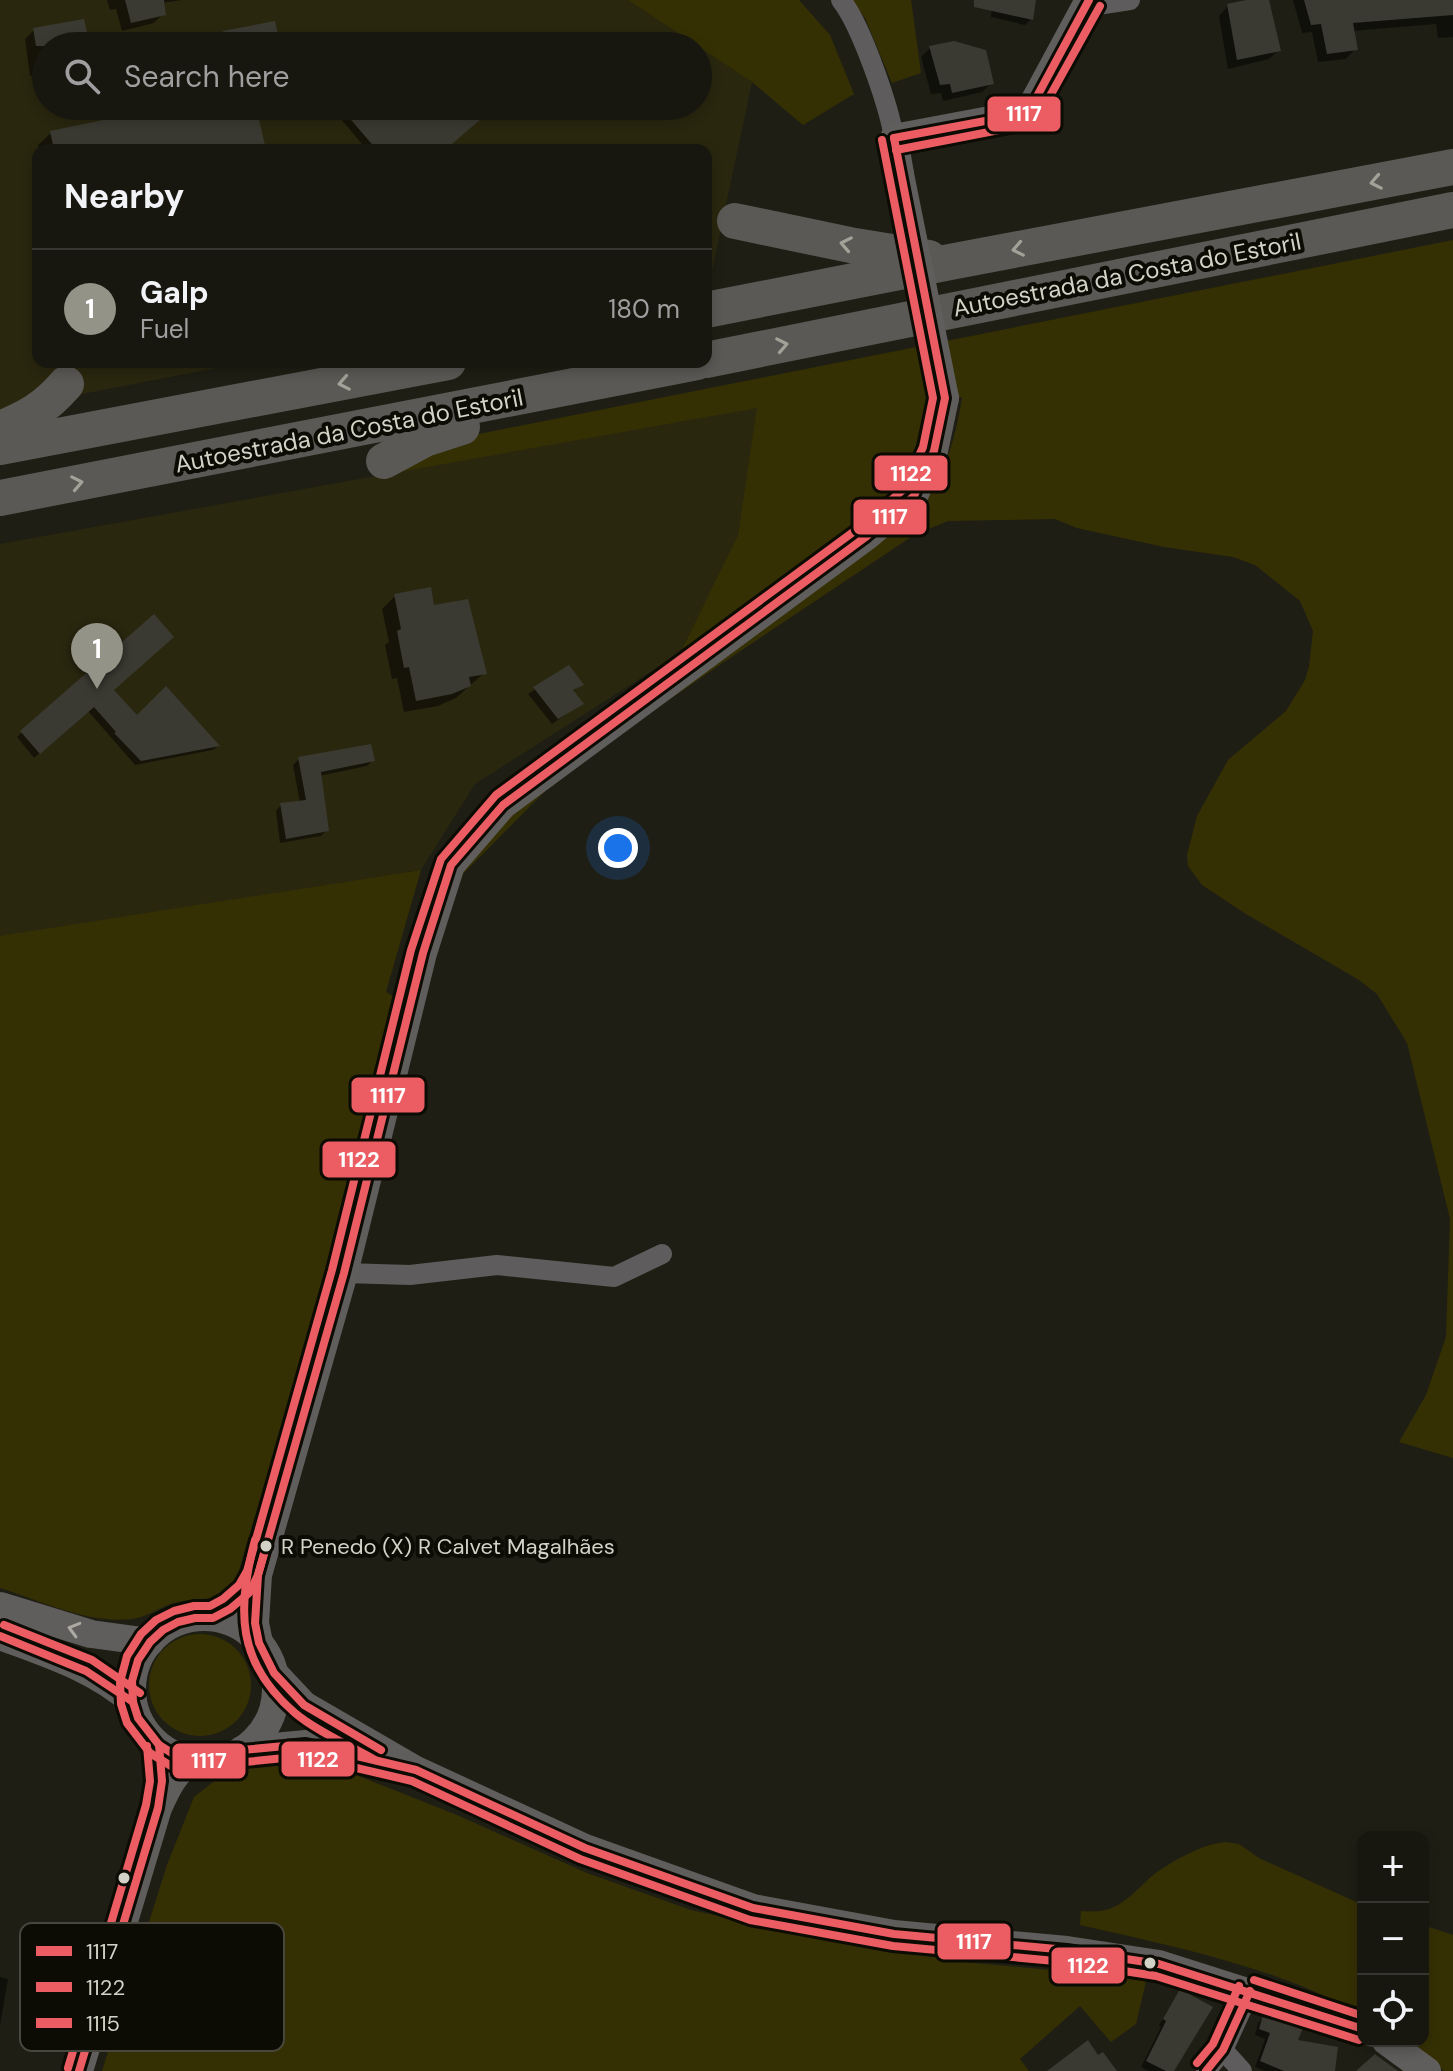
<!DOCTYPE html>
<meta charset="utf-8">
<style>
body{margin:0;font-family:"DM Sans",sans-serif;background:#201f18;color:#f1f3f6}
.controls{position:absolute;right:24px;bottom:24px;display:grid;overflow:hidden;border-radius:16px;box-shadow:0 4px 12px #0003}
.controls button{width:72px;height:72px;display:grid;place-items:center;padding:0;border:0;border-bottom:2px solid #36352f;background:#17160f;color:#f1f3f6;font:40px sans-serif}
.you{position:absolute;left:618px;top:848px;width:28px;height:28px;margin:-20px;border:6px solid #fff;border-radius:50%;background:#1a73e8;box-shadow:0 0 0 12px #1a73e833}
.badge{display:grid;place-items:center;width:52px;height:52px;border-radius:50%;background:#949388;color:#fff;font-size:26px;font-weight:700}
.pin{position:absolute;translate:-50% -66px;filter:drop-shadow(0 2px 4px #0008)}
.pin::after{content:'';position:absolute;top:42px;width:28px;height:24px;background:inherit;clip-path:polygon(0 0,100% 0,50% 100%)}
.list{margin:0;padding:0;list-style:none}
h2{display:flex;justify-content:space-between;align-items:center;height:104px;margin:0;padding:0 32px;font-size:34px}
h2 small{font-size:26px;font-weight:400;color:#9e9f9e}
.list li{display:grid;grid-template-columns:52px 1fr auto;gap:24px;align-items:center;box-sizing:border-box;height:120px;padding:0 32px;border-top:2px solid #36352f}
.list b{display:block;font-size:30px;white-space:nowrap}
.list p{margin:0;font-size:26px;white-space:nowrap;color:#9e9f9e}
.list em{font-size:26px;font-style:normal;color:#9e9f9e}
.icon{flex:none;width:44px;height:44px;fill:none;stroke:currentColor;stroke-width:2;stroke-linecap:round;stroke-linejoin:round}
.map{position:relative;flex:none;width:1453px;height:2071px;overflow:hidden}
.search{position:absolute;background:#17160f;box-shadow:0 4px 12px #0003;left:32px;top:32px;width:680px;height:88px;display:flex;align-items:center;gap:20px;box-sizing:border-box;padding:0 28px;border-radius:44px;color:#9e9f9e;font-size:30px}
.panel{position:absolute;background:#17160f;box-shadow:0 4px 12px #0003;left:32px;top:144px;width:680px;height:224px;border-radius:16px}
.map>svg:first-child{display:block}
.built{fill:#2a270f}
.green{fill:#353004}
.shadow{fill:#0007}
.building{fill:#3b3a32}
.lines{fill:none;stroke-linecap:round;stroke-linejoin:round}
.street{stroke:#5e5c5c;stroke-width:20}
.secondary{stroke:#605e5d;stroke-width:28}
.highway{stroke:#5b5955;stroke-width:36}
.secondary-bridge{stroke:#605e5d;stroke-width:28}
.bus-1-casing{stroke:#0c0b04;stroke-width:14}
.bus-2-casing{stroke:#0c0b04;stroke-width:14}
.bus-3-casing{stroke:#0c0b04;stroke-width:14}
.bus-1{stroke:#eb5d62;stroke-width:8}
.bus-2{stroke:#eb5d62;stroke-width:8}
.bus-3{stroke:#eb5d62;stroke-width:8}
.oneway{stroke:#a3a299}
.oneway2{stroke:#aba9a1}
.bus-dot{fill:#d3d2c6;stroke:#0c0b04;stroke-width:3}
.labels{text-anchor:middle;stroke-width:8;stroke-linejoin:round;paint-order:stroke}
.bus-label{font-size:22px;fill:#d3d2c6;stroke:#0c0b04;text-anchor:start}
.street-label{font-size:24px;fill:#d3d2c6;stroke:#0c0b04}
.key{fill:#0c0b04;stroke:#48473e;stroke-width:2}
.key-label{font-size:22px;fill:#d3d2c6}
.line-badge{stroke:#0c0b04;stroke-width:3}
.badge-label{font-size:22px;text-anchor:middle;font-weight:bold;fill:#fff}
</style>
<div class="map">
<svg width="1453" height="2071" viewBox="0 0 1453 2071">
<rect width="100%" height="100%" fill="#1f1e14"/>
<g class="built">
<polygon points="0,0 628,0 698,46 46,46 46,106 698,106 698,46 752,82 712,271 706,272 706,150 38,150 38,362 247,362 0,410"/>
<polygon points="758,407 738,535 680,653 475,784 421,870 0,937 0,544"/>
</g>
<g class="green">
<polygon points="628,0 799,0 830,35 854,94 803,125 752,82"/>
<polygon points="851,0 911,0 921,73 892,83 865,18"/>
<path d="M1453,240V1458L1399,1442L1426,1395L1446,1337L1450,1219L1407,1043L1377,994L1359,980L1246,914L1202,885L1188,866L1187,855L1197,816L1228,760L1286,711L1305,680L1309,667L1313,631L1300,601L1255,565L1233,557L1164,547L1077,528L1055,519L948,521L914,535L721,664L562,774L455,882L477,841L653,702L916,517C943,477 955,444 962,397L934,402L923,456L902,493L868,524L680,653L738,535L757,408L394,473L459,438Z"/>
<path d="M421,870L386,992L399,1000L343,1219L235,1584C218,1603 201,1597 178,1602C161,1605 149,1617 132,1619C87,1624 42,1601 0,1588V936Z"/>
<circle cx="200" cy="1685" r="51"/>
<polygon points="303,1754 457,1815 587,1873 691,1910 829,1940 963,1962 1094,1974 1147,1977 1136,2024 1111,2042 1080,2006 1020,2059 1029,2071 102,2071 167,1865 194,1797 232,1767 258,1757"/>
<path d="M1226,1842L1239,1844L1259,1858L1363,1905V2016C1282,1968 1172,1946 1080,1925L1081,1911C1089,1911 1098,1912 1106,1910C1125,1905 1138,1888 1152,1876C1170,1862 1204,1843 1226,1842Z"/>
<polygon points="1423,1925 1453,1935 1453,2071 1444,2071 1406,2041 1423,2041"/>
</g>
<g class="shadow">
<polygon points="107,0 182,0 162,3 163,14 154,23 122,31 116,9 110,10"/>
<polygon points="981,0 1034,0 1031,19 1025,25 991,17 993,1"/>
<polygon points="1255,0 1267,0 1279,50 1269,59 1228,69 1219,16 1228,6"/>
<polygon points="1293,0 1453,0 1453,37 1438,38 1436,24 1352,31 1355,49 1346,59 1318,62 1312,32 1302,33"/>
<polygon points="34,30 88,46 46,46 46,73 30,76 25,39"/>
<polygon points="224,33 277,40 269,46 219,46 218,39"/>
<polygon points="930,48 992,83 982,92 943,101 941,93 931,94 921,57"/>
<polygon points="180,106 254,106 264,150 40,150 38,145 51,133"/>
<polygon points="330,106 494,106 443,150 367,150"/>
<polygon points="395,596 433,607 484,673 456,698 438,706 404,712 397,678 392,679 385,645 389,642 382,609"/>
<polygon points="568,667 581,684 572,692 582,703 552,724 528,694"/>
<polygon points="111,690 137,718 218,746 213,750 135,765 88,711 34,758 17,737 22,732"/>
<polygon points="299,759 373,760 367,766 319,776 327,830 321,836 280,843 276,811 281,805 300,803 293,765"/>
<polygon points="0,1977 8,1979 0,2026"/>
<polygon points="1181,1991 1171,2071 1149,2071 1141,2067 1161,2027 1159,2025"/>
<polygon points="1264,2017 1295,2041 1331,2071 1265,2071 1255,2067 1265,2039 1255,2035 1258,2023"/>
</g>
<g class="building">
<polygon points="125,0 164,0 166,15 131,23"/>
<polygon points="974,0 1036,0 1033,20 974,7"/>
<polygon points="1246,0 1269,0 1281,51 1237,60 1227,4"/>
<polygon points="1304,0 1453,0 1453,15 1353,23 1358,50 1327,54 1321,24 1311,25"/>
<polygon points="84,19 90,46 36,46 33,28"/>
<polygon points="275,21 279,40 247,46 226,46 223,31"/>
<polygon points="954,41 986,50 994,84 952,93 950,84 940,85 929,46"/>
<polygon points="170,106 256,106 266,150 54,150 50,131"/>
<polygon points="339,106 496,106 445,150 377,150"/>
<polygon points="431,587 434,605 468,599 487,674 469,677 471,686 452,694 416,701 409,667 404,668 397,631 401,629 394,594"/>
<polygon points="154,614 174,637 114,690 137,715 166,686 220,746 141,761 114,733 116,732 94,707 40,754 20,731"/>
<polygon points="569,665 584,685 573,690 584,704 558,719 533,687"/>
<polygon points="371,744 375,761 321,772 329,831 286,839 280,803 306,800 298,757"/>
<polygon points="1180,1989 1213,2007 1174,2071 1166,2071 1146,2061 1166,2021 1163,2019"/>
<polygon points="1263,2015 1303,2028 1298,2040 1338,2047 1335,2071 1284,2071 1260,2061 1270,2033 1259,2029"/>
<polygon points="1088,2040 1098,2055 1103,2052 1117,2071 1047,2071"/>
<polygon points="1375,2054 1376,2055 1398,2071 1356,2071"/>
</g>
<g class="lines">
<g class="street">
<path d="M841,0C861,25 889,106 894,138"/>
<polyline points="1084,7 1130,0"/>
<polyline points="344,1273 410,1275 497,1265 614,1277 662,1254"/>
<polyline points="1223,2050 1242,2071"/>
<polyline points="1206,2071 1223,2050 1250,1991"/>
</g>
<g class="secondary">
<polyline points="900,174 894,138 1028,113 1089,0"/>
<polyline points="0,1606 91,1634 150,1642"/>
<circle cx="204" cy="1689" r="72"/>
<path d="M0,1636C48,1654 94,1668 133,1702"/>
<polyline points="259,1643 255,1623 258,1575 344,1273 423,953 451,865 503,805 867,536 914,496 934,451 945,398"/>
<polyline points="274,1673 304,1705 416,1770 585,1848 753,1908 894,1934 1067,1950 1159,1964 1363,2029"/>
<polyline points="242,1750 306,1744 387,1763"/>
<polyline points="1386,2041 1427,2071"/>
<path d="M79,2071L158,1808C167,1788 174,1772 193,1760"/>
</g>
<g class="highway">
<polyline points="735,221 855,246 929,258"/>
<polyline points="706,310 950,262 1453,167"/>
<polyline points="706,360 1453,210"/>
<path d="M0,429C29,417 45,408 66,384"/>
<polyline points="0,447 448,362"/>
<polyline points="384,461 425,439 462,427"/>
<polyline points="0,498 697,362"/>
</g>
<polyline class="secondary-bridge" points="900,174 945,398"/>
<g class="bus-1-casing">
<g id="bus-1">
<polyline points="894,138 945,398 934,451 914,496 867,536 503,805 451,865 423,953 344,1273 258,1575 249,1593 230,1609 213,1618 195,1618 178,1622 163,1630 150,1642 138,1660 132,1681 133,1702 138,1718 159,1745 175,1755 207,1761 222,1759 242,1750 306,1744 416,1770 585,1848 753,1908 894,1934 1067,1950 1159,1964 1363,2029"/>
<polyline points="894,138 1028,113 1089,0"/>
<polyline points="267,1543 258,1575 255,1623 259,1643 274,1673 304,1705 381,1750"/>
<polyline points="0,1636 86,1671 133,1702"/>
<polyline points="79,2071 158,1808 162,1781 159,1745"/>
<polyline points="1206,2071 1223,2050 1250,1991"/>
</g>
</g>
<g class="bus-2-casing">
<g id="bus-2">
<polyline points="882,140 933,398 923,447 904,489 860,527 496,795 441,859 411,950 332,1270 247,1571 239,1585 223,1599 210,1606 194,1606 174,1611 156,1620 141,1634 127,1656 120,1682 121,1704 127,1723 150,1753 171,1766 207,1773 226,1770 245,1762 305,1756 412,1781 580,1859 750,1920 893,1946 1066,1962 1156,1976 1359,2040"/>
<polyline points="896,150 1035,123 1100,6"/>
<path d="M255,1540C236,1610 237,1663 295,1713C316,1731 351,1746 375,1760"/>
</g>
</g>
<g class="bus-3-casing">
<g id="bus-3">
<polyline points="4,1625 92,1660 140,1693"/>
<polyline points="1254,1980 1363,2016"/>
<polyline points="1197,2063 1213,2044 1239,1986"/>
<polyline points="68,2068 146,1805 150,1781 147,1746"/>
</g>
</g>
<use href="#bus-1" class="bus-1"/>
<use href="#bus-2" class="bus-2"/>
<use href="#bus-3" class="bus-3"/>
</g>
<defs><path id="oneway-chevron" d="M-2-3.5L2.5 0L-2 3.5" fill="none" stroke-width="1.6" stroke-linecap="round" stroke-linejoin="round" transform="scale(2)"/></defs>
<g class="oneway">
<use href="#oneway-chevron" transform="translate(1376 182) rotate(169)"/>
<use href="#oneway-chevron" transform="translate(846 244) rotate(-169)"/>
<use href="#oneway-chevron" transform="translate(1018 249) rotate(169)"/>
<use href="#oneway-chevron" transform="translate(782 345) rotate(-11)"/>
<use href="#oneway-chevron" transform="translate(344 383) rotate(169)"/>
<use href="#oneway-chevron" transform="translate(77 483) rotate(-11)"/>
</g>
<use class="oneway2" href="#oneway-chevron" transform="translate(74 1629) rotate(-164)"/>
<g class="bus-dot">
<circle cx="266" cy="1546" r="7"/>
<circle cx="124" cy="1878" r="7"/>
<circle cx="1150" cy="1963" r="7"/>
</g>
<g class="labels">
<g class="bus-label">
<text x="281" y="1554">R Penedo (X) R Calvet Magalhães</text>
</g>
<g class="street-label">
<text transform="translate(1127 275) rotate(-11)" y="8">Autoestrada da Costa do Estoril</text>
<text transform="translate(349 431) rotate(-11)" y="8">Autoestrada da Costa do Estoril</text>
</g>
</g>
<rect x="20" y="1923" width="264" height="128" rx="12" class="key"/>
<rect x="36" y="1946" width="36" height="10" fill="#eb5d62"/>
<rect x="36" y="1982" width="36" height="10" fill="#eb5d62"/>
<rect x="36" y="2018" width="36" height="10" fill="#eb5d62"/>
<g class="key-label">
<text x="86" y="1959">1117</text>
<text x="86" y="1995">1122</text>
<text x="86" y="2031">1115</text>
</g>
<g class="line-badge">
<rect x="986" y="95" width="76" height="38" rx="8" fill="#eb5d62"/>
<rect x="873" y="454" width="76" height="38" rx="8" fill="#eb5d62"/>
<rect x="852" y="498" width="76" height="38" rx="8" fill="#eb5d62"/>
<rect x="350" y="1076" width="76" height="38" rx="8" fill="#eb5d62"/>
<rect x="321" y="1140" width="76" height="39" rx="8" fill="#eb5d62"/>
<rect x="280" y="1740" width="76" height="38" rx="8" fill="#eb5d62"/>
<rect x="171" y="1742" width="76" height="38" rx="8" fill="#eb5d62"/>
<rect x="936" y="1922" width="76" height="39" rx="8" fill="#eb5d62"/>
<rect x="1050" y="1946" width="76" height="39" rx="8" fill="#eb5d62"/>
</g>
<g class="badge-label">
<text x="1024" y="121">1117</text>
<text x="911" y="481">1122</text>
<text x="890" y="524">1117</text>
<text x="388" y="1103">1117</text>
<text x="359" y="1167">1122</text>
<text x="318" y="1767">1122</text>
<text x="209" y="1768">1117</text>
<text x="974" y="1949">1117</text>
<text x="1088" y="1973">1122</text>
</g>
</svg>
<div class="controls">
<button>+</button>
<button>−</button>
<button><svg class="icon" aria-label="locate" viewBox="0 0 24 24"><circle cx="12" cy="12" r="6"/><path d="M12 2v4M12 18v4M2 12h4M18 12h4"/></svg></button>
</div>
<div class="you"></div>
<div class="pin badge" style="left:97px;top:689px">1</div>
<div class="search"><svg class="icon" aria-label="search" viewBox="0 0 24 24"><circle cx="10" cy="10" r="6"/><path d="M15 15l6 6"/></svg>Search here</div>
<section class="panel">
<h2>Nearby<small></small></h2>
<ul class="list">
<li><span class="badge">1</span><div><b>Galp</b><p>Fuel</p></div><em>180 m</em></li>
</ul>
</section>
</div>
